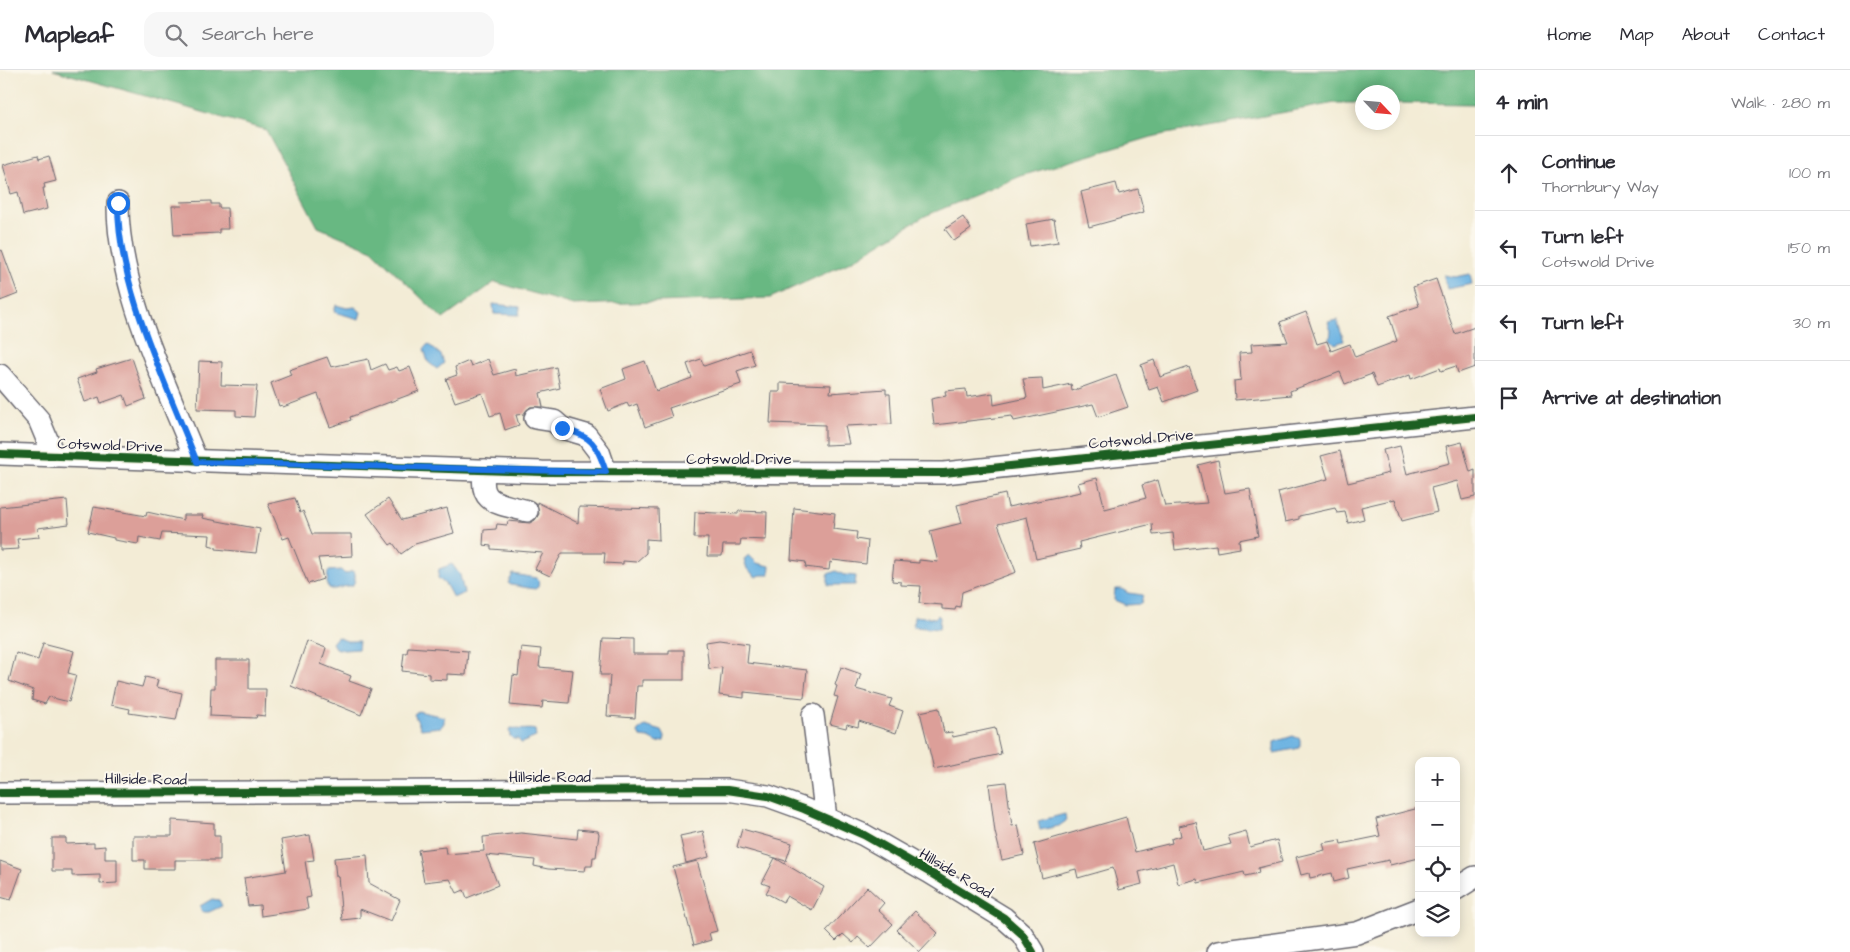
<!DOCTYPE html>
<meta charset="utf-8">
<style>
body{margin:0;font-family:"Architects Daughter",sans-serif;background:#f7f7f7;color:#2b2b33}
.controls{position:absolute;right:15px;bottom:15px;display:grid;overflow:hidden;border-radius:10px;box-shadow:0 2px 12px #0003}
.controls button{width:45px;height:45px;display:grid;place-items:center;padding:0;border:0;border-bottom:1px solid #e1e1e2;background:#fff;color:#2b2b33;font:25px sans-serif}
.compass{position:absolute;left:1355px;top:15px;width:45px;height:45px;border-radius:50%;background:#fff;box-shadow:0 2px 12px #0003;rotate:116deg}
.stop{position:absolute;width:15px;height:15px;margin:-11px;border:4px solid #1a73e8;border-radius:50%;background:#fff}
.stop.end{background:#1a73e8;border-color:#fff;box-shadow:0 1px 5px #0008}
.list{margin:0;padding:0;list-style:none}
h2{display:flex;justify-content:space-between;align-items:center;height:65px;margin:0;padding:0 20px;font-size:21px}
h2 small{font-size:16px;font-weight:400;color:#7c7c81}
.list li{display:grid;grid-template-columns:32px 1fr auto;gap:15px;align-items:center;box-sizing:border-box;height:75px;padding:0 20px;border-top:1px solid #e1e1e2}
.list b{display:block;font-size:19px;white-space:nowrap}
.list p{margin:0;font-size:16px;white-space:nowrap;color:#7c7c81}
.list em{font-size:16px;font-style:normal;color:#7c7c81}
.icon{flex:none;width:28px;height:28px;fill:none;stroke:currentColor;stroke-width:2;stroke-linecap:round;stroke-linejoin:round}
.map{position:relative;flex:none;width:1475px;height:882px;overflow:hidden}
header{display:flex;align-items:center;gap:30px;box-sizing:border-box;height:70px;padding:0 25px;background:#fff;border-bottom:1px solid #e1e1e2}
header strong{font-size:24px}
nav{display:flex;gap:28px;margin-inline-start:auto;font-size:18px}
.search{width:350px;height:45px;background:#f7f7f7;display:flex;align-items:center;gap:12px;box-sizing:border-box;padding:0 18px;border-radius:15px;color:#7c7c81;font-size:19px}
main{display:flex}
aside{flex:1;background:#fff}
.map>svg:first-child{display:block}
.forest{fill:#68b882;stroke:#456d5e}
.water{fill:#6bb2e2;stroke:#466a8e}
.building{fill:#dc9f99}
.lines{fill:none;stroke-linecap:round;stroke-linejoin:round}
.minor-casing{stroke:#6b6971;stroke-width:24}
.minor{stroke:#fff;stroke-width:21}
.cycleway-casing{stroke:#fbf7ec;stroke-width:11}
.cycleway{stroke:#1b5e20;stroke-width:8}
.route{stroke:#1a73e8;stroke-width:6}
.labels{text-anchor:middle;stroke-width:4;stroke-linejoin:round;paint-order:stroke}
.street-label{font-size:15px;fill:#22223b;stroke:#fbf7ec}
</style>
<header>
<strong>Mapleaf</strong>
<div class="search"><svg class="icon" aria-label="search" viewBox="0 0 24 24"><circle cx="10" cy="10" r="6"/><path d="M15 15l6 6"/></svg>Search here</div>
<nav><a>Home</a><a>Map</a><a>About</a><a>Contact</a></nav>
</header>
<main>
<div class="map">
<svg width="1475" height="882" viewBox="0 0 1475 882">
<rect width="100%" height="100%" fill="#fbf7ec"/>
<filter id="ink" filterUnits="userSpaceOnUse"><feTurbulence type="fractalNoise" baseFrequency=".02" numOctaves="2"/><feDisplacementMap in="SourceGraphic" scale="10" xChannelSelector="R" yChannelSelector="G"/><feConvolveMatrix kernelMatrix="1 2 1 2 8 2 1 2 1" color-interpolation-filters="sRGB"/></filter>
<filter id="wash" filterUnits="userSpaceOnUse"><feTurbulence type="fractalNoise" baseFrequency=".0096" numOctaves="4" result="noise"/><feDisplacementMap in="SourceGraphic" scale="20" xChannelSelector="R" yChannelSelector="G"/><feGaussianBlur stdDeviation="1.12" result="paint"/><feColorMatrix in="noise" values="0 0 0 0 0 0 0 0 0 0 0 0 0 0 0 0 0 1.4 0 .05"/><feComposite in="paint" operator="in"/></filter>
<g filter="url(#wash)">
<rect width="100%" height="100%" fill="#f3ecd6"/>
<polygon class="forest" points="53,0 1475,0 1475,34 1393,33 1392,22 1362,22 1362,33 1335,33 1155,66 1021,106 925,146 846,194 770,228 573,235 495,212 443,249 372,180 318,157 266,60"/>
<g class="water">
<polygon points="1470,204 1472,214 1447,219 1444,205 1455,207"/>
<polygon points="493,234 520,237 519,245 494,244"/>
<polygon points="336,235 347,238 355,237 361,242 359,249 334,242"/>
<polygon points="1337,250 1344,271 1335,274 1330,269 1331,261 1328,252"/>
<polygon points="428,274 441,285 444,293 437,299 428,292 424,279"/>
<polygon points="749,485 757,493 770,496 769,505 761,505 756,507 747,499 744,489"/>
<polygon points="452,494 460,505 464,523 453,528 446,515 438,508 439,499"/>
<path d="M341,500L345,504L352,501L355,503V511L352,516C344,515 338,520 330,519L327,515L328,501Z"/>
<polygon points="836,501 844,505 856,506 855,515 828,515 828,504"/>
<polygon points="513,504 536,508 539,511 538,517 535,519 511,515 508,513"/>
<polygon points="1115,519 1122,519 1128,523 1143,525 1141,534 1126,535 1114,530"/>
<polygon points="938,545 940,547 939,559 913,557 914,546 935,548"/>
<polygon points="337,567 347,571 359,571 358,579 344,580 335,578 332,573"/>
<polygon points="418,641 444,647 444,653 441,657 421,659 414,644"/>
<polygon points="645,656 662,661 665,667 664,671 658,673 649,668 641,667 638,664 639,660"/>
<path d="M512,658C521,661 529,658 535,660L536,667L521,673L518,669H513L510,666L509,659Z"/>
<polygon points="1293,666 1300,669 1300,678 1274,683 1274,672"/>
<polygon points="1065,744 1066,751 1059,756 1040,760 1038,751"/>
<polygon points="212,829 219,830 222,836 209,842 202,842 200,836"/>
</g>
<g id="blocks">
<g class="building">
<polygon points="38,85 39,89 49,86 56,111 44,114 45,118 43,118 47,139 23,145 18,122 11,124 3,95"/>
<polygon points="1116,113 1119,124 1138,119 1144,142 1089,157 1081,122"/>
<polygon points="211,131 211,134 219,134 219,138 227,138 228,159 219,159 219,163 174,165 172,136 182,136 181,132"/>
<polygon points="963,147 971,159 954,171 945,159"/>
<polygon points="1054,149 1058,172 1030,176 1026,154"/>
<polygon points="2,180 18,224 0,231 0,181"/>
<polygon points="1436,209 1455,264 1475,257 1475,297 1458,303 1456,296 1441,301 1440,298 1411,309 1410,305 1377,317 1372,304 1345,314 1340,302 1290,321 1291,325 1235,330 1234,311 1241,310 1239,283 1252,282 1251,274 1288,272 1280,252 1306,242 1317,274 1327,271 1331,281 1350,274 1355,287 1397,271 1389,246 1419,236 1413,217"/>
<polygon points="750,280 755,295 737,301 741,314 669,338 672,347 645,357 637,334 629,337 627,333 608,341 600,319 626,309 623,299 645,291 656,321 692,308 687,294 701,289 704,296"/>
<polygon points="327,287 331,297 368,289 371,300 385,294 388,300 397,297 399,301 410,297 419,321 350,347 351,350 330,357 318,324 283,337 282,335 279,336 271,313 291,305 289,300"/>
<polygon points="132,288 146,329 128,336 124,325 101,333 99,327 85,332 77,309 97,302 96,299"/>
<polygon points="488,289 494,305 515,299 516,306 556,297 560,318 540,323 543,337 530,337 524,344 516,345 519,355 505,360 500,343 490,346 482,323 455,332 446,309 457,305 455,297 469,291 471,296"/>
<polygon points="1154,290 1160,307 1189,297 1197,320 1164,332 1158,317 1149,320 1141,295"/>
<polygon points="199,291 222,292 221,315 257,316 254,347 236,346 236,340 197,339"/>
<polygon points="1116,305 1128,337 1098,347 1093,334 1014,351 1012,346 934,355 931,329 946,326 945,321 966,319 967,327 993,323 994,335 1027,328 1023,309 1042,308 1043,320 1071,314 1072,321"/>
<polygon points="780,313 831,315 830,323 886,319 886,324 890,324 892,354 845,356 849,374 825,375 825,355 770,353 772,322 780,322"/>
<polygon points="1462,372 1470,402 1475,400 1475,427 1462,430 1457,411 1431,418 1437,442 1402,451 1395,429 1361,437 1364,449 1348,453 1345,442 1337,443 1335,438 1299,446 1299,449 1285,452 1278,422 1328,409 1321,386 1340,381 1348,413 1389,403 1383,380 1400,376 1407,404 1450,393 1446,376"/>
<polygon points="1218,390 1225,423 1250,419 1258,466 1239,470 1240,478 1217,482 1216,475 1175,480 1173,463 1153,465 1152,454 1079,472 1080,479 1036,489 1027,447 998,454 1016,502 962,522 960,537 956,536 955,540 942,539 942,535 919,533 921,516 901,515 901,512 892,511 894,491 919,493 919,490 938,492 930,461 962,453 957,435 1005,424 1008,437 1081,422 1078,413 1097,408 1105,439 1146,428 1142,415 1158,410 1165,436 1207,433 1198,395"/>
<polygon points="295,428 300,443 303,441 312,464 351,464 352,486 318,488 323,509 308,514 289,467 283,469 268,434"/>
<polygon points="388,429 402,450 447,438 454,463 415,474 401,484 393,473 390,475 367,444"/>
<polygon points="67,430 69,454 38,458 39,467 17,469 19,479 0,480 0,437"/>
<polygon points="537,432 578,453 579,437 658,439 659,470 646,469 646,483 636,492 623,491 623,494 604,493 605,483 562,483 550,506 535,499 543,483 491,479 491,476 483,475 484,460 496,459 497,454 507,455 508,451 530,453 535,450 539,444"/>
<polygon points="94,437 146,446 147,442 183,450 183,445 203,445 202,448 260,459 256,483 216,479 216,477 209,475 210,465 162,463 160,471 139,467 138,474 114,470 114,468 88,462"/>
<polygon points="794,438 835,443 833,459 857,462 856,469 868,471 866,494 833,490 832,493 830,492 829,500 805,497 806,492 791,490"/>
<polygon points="738,441 767,442 766,470 741,469 740,475 723,475 722,486 707,486 708,468 694,468 695,442 738,444"/>
<polygon points="603,568 633,569 633,584 669,584 669,580 684,580 684,610 642,610 642,616 637,616 635,648 607,646 610,605 600,605"/>
<polygon points="719,570 749,574 747,593 807,600 804,628 744,622 744,628 719,625 722,597 709,599 706,572"/>
<polygon points="307,571 326,578 321,594 351,606 349,611 371,619 361,645 291,616"/>
<polygon points="43,573 74,581 68,603 76,605 69,632 49,627 45,634 32,630 33,620 9,611 16,583 38,590"/>
<polygon points="408,577 468,581 466,605 447,604 447,610 429,609 429,604 402,601 404,583 407,583"/>
<polygon points="521,577 541,579 539,597 573,600 569,633 543,631 542,638 510,635 513,605 518,606"/>
<polygon points="215,590 249,590 249,619 266,619 265,646 257,645 256,648 210,646 211,618 215,618"/>
<polygon points="841,597 861,604 856,619 892,629 889,636 903,641 896,663 859,651 858,657 847,654 846,658 830,654 838,627 834,626 837,616 835,615"/>
<polygon points="145,607 158,610 156,617 182,623 176,650 129,643 130,639 111,635 116,611 142,617"/>
<polygon points="939,638 944,663 952,662 953,667 995,658 1001,684 934,699 920,642"/>
<polygon points="1006,712 1012,756 1018,755 1024,785 1002,790 995,762 989,714"/>
<polygon points="1419,738 1419,788 1390,795 1389,790 1347,799 1349,808 1334,812 1332,803 1310,808 1309,803 1301,805 1296,787 1325,780 1323,773 1340,770 1341,774 1380,766 1376,749"/>
<polygon points="1126,747 1135,782 1172,773 1171,769 1181,766 1179,756 1196,752 1203,781 1231,774 1228,766 1246,761 1250,777 1277,770 1282,792 1258,798 1259,803 1245,806 1244,802 1198,813 1197,809 1178,814 1173,793 1139,802 1142,814 1119,820 1113,798 1078,808 1076,799 1042,808 1034,774"/>
<polygon points="172,750 214,753 214,766 220,766 220,790 175,790 175,799 145,799 145,790 133,790 133,766 172,766"/>
<polygon points="578,759 598,761 599,764 596,787 593,787 592,796 586,796 585,801 548,799 534,796 535,790 486,785 498,815 467,828 464,820 457,823 450,809 424,812 418,780 445,777 446,784 484,781 483,767 521,763 577,769"/>
<polygon points="742,759 792,773 786,791 737,777"/>
<polygon points="703,761 709,787 686,793 680,766"/>
<polygon points="310,765 314,790 305,791 311,827 306,828 308,839 261,846 260,835 248,836 244,808 286,801 281,770"/>
<polygon points="52,768 66,768 66,774 94,773 94,777 105,776 105,789 117,789 117,813 100,814 100,805 72,806 72,801 52,801"/>
<polygon points="367,785 369,813 400,830 391,851 360,839 360,848 342,850 338,806 336,806 334,788"/>
<polygon points="775,788 824,817 812,840 787,826 783,832 766,823 770,816 762,813"/>
<polygon points="0,791 22,799 11,830 0,827"/>
<polygon points="697,791 717,861 709,863 711,870 694,875 673,797"/>
<polygon points="867,817 884,833 878,840 893,854 870,878 858,867 853,873 843,864 836,871 826,861"/>
<polygon points="915,841 938,863 920,882 897,860"/>
</g>
</g>
</g>
<g filter="url(#ink)">
<use href="#blocks" fill-opacity="0" stroke="#6b6971" stroke-width="1"/>
<g class="lines">
<g class="minor-casing">
<g id="minor">
<path d="M118,133C117,217 166,314 197,392"/>
<polyline points="0,305 39,350 54,386"/>
<polyline points="535,348 554,351 562,358 586,365 599,382 606,402"/>
<polyline points="0,384 542,402 944,403 1475,347"/>
<path d="M485,400C477,435 500,433 527,441"/>
<polyline points="813,645 826,748"/>
<polyline points="0,723 727,720 768,726 804,739 864,765 929,802 1004,848 1022,864 1033,882"/>
<polyline points="1456,819 1475,807"/>
<polyline points="1218,882 1357,863 1419,839"/>
</g>
</g>
<use href="#minor" class="minor"/>
<g class="cycleway-casing">
<g id="cycleway">
<polyline points="0,384 542,402 944,403 1475,347"/>
<polyline points="0,723 727,720 768,726 804,739 864,765 929,802 1004,848 1022,864 1033,882"/>
</g>
</g>
<use href="#cycleway" class="cycleway"/>
</g>
</g>
<g class="lines" filter="url(#ink)">
<path class="route" d="M118,133C117,215 167,315 197,392L606,402C596,372 592,367 562,358"/>
</g>
<g class="labels">
<g class="street-label">
<text transform="translate(1141 369) rotate(-5)" y="5">Cotswold Drive</text>
<text transform="translate(110 375) rotate(2)" y="5">Cotswold Drive</text>
<text x="739" y="394">Cotswold Drive</text>
<text x="550" y="712">Hillside Road</text>
<text transform="translate(146 709) rotate(1)" y="5">Hillside Road</text>
<text transform="translate(956 803) rotate(31)" y="5">Hillside Road</text>
</g>
</g>
</svg>
<div class="controls">
<button>+</button>
<button>−</button>
<button><svg class="icon" aria-label="locate" viewBox="0 0 24 24"><circle cx="12" cy="12" r="6"/><path d="M12 2v4M12 18v4M2 12h4M18 12h4"/></svg></button>
<button><svg class="icon" aria-label="layers" viewBox="0 0 24 24"><path d="M12 4l9 5-9 5-9-5zM3 14l9 5 9-5"/></svg></button>
</div>
<svg class="compass" viewBox="-18 -18 36 36"><path d="M0-13l5 13h-10z" fill="#e53935"/><path d="M0 13l5-13h-10z" fill="#7c7c81"/></svg>
<div class="stop" style="left:118px;top:133px"></div>
<div class="stop end" style="left:562px;top:358px"></div>
</div>
<aside>
<h2>4 min<small>Walk · 280 m</small></h2>
<ul class="list">
<li><svg class="icon" aria-label="ahead" viewBox="0 0 24 24"><path d="M12 20V5M6 11l6-6 6 6"/></svg><div><b>Continue</b><p>Thornbury Way</p></div><em>100 m</em></li>
<li><svg class="icon" aria-label="left" viewBox="0 0 24 24"><path d="M17 20v-9H6M10 6l-5 5 5 5"/></svg><div><b>Turn left</b><p>Cotswold Drive</p></div><em>150 m</em></li>
<li><svg class="icon" aria-label="left" viewBox="0 0 24 24"><path d="M17 20v-9H6M10 6l-5 5 5 5"/></svg><div><b>Turn left</b></div><em>30 m</em></li>
<li><svg class="icon" aria-label="arrive" viewBox="0 0 24 24"><path d="M6 21V4h12l-3 4 3 4H6"/></svg><div><b>Arrive at destination</b></div></li>
</ul>
</aside>
</main>
